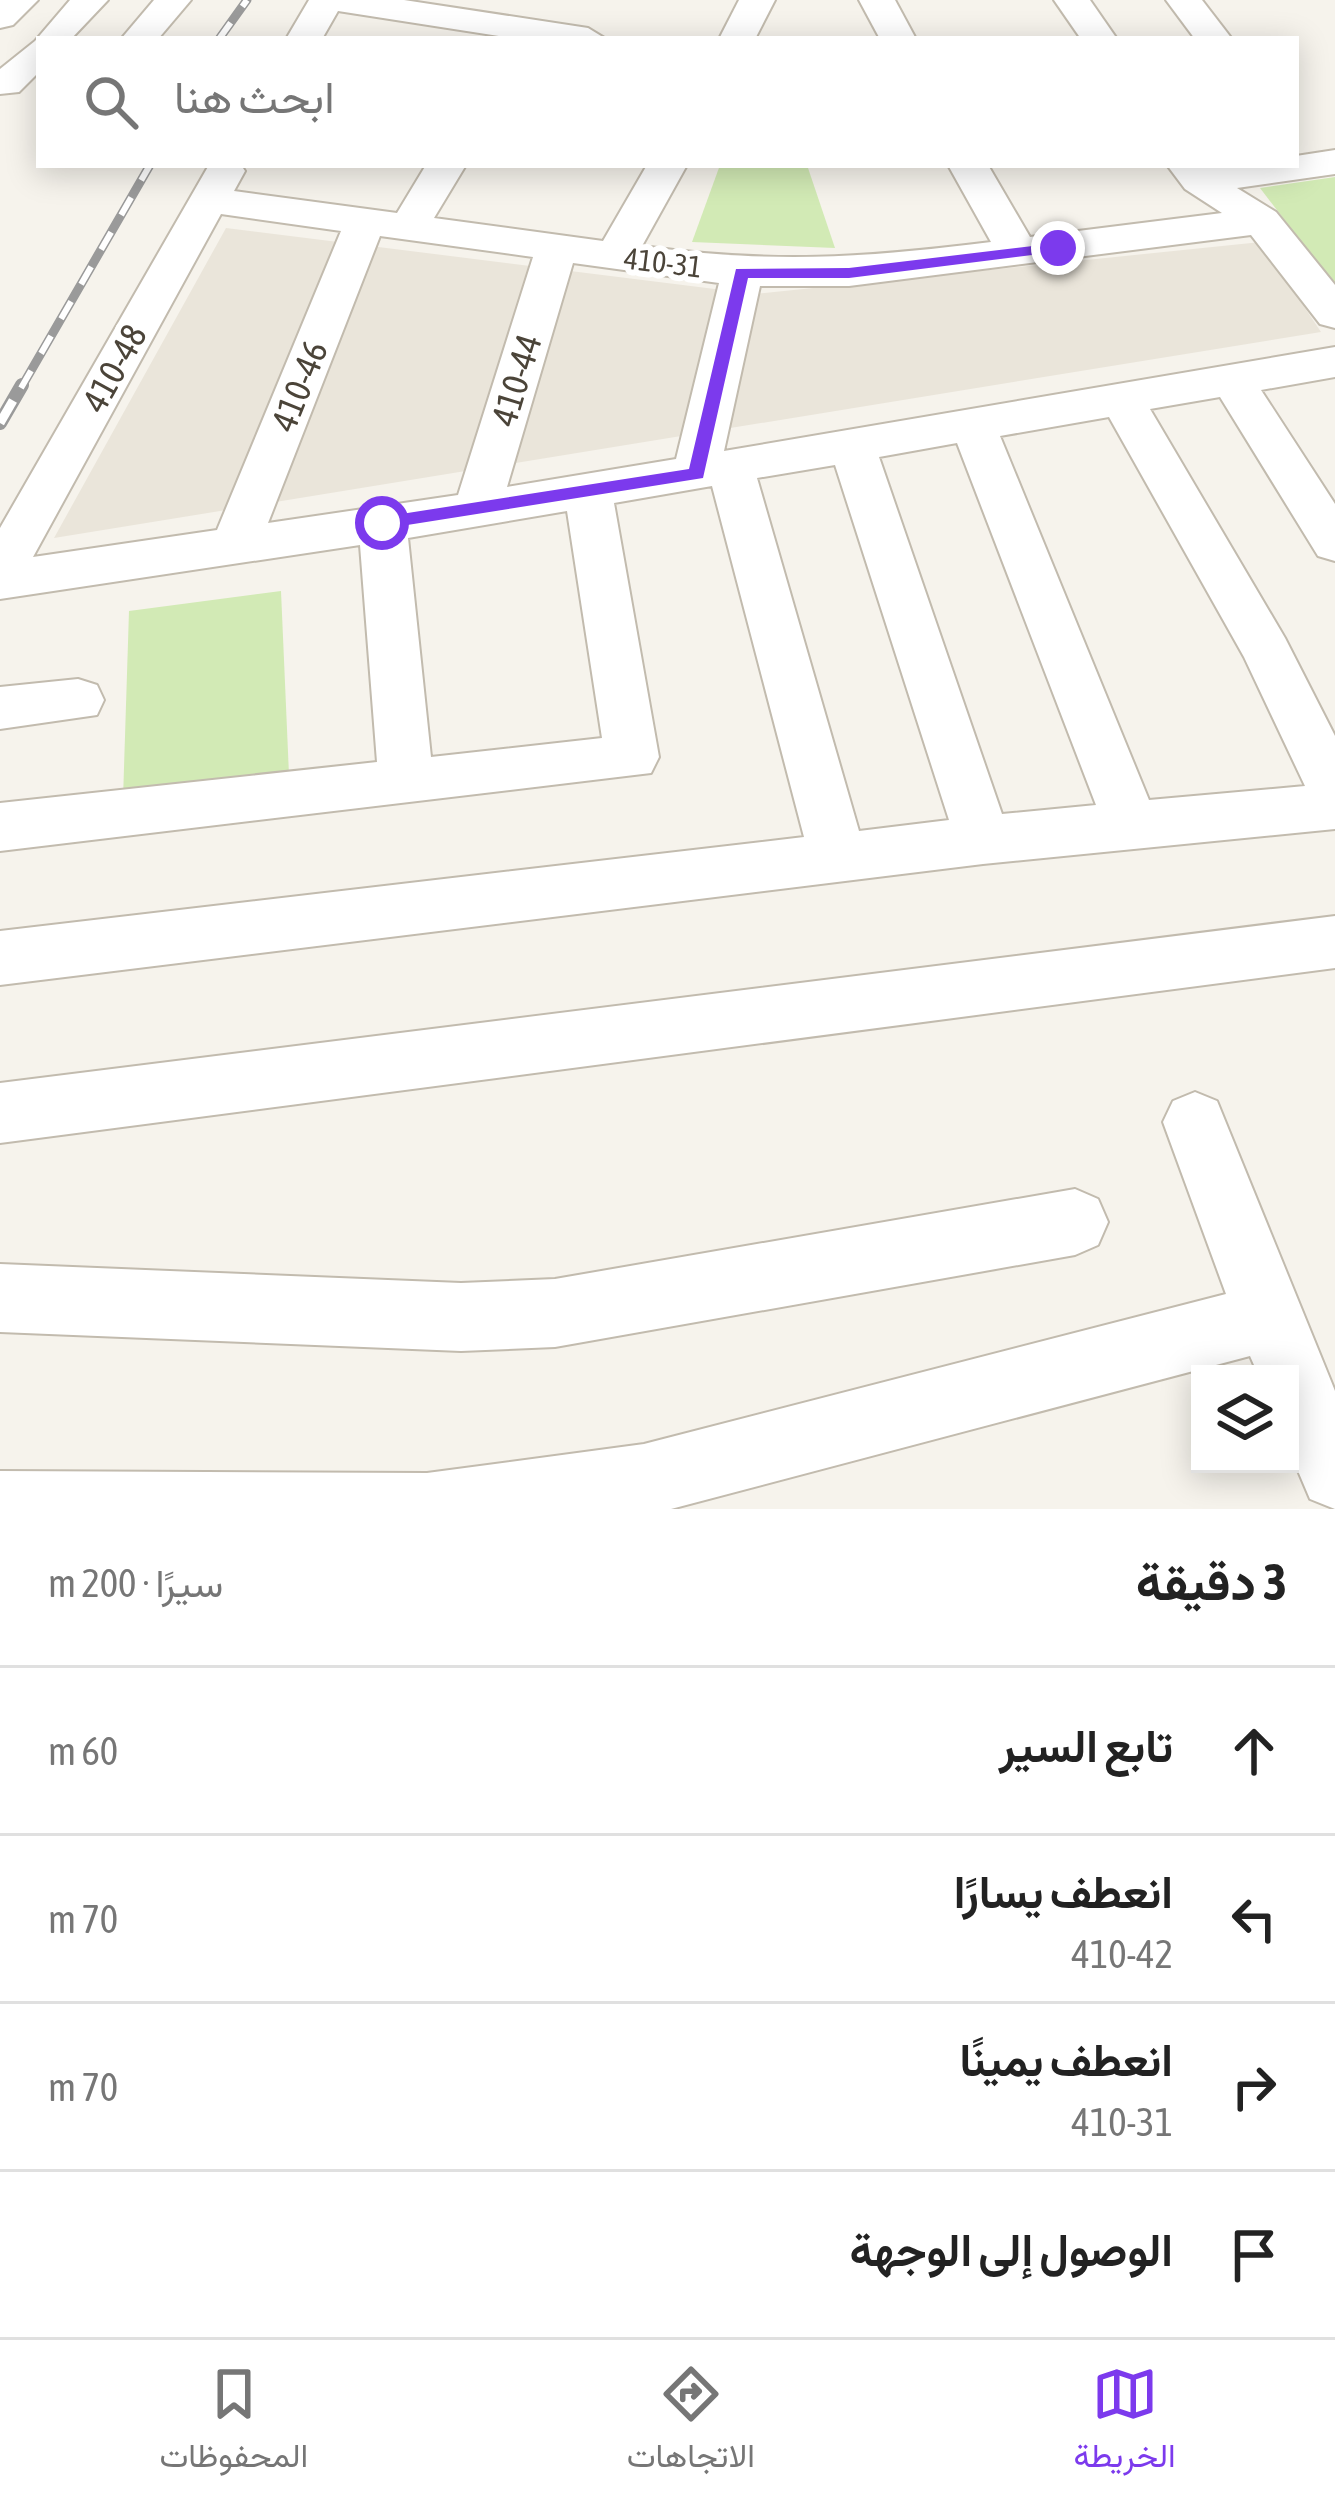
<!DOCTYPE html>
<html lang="ar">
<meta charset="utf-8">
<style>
body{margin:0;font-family:"Asap Condensed",Vazirmatn,sans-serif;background:#f6f6f6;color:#222;direction:rtl}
.controls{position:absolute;right:36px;bottom:36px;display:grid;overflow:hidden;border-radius:0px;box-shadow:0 6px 30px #0003}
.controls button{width:108px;height:108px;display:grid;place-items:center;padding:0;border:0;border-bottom:3px solid #e0e0e0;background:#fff;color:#222;font:60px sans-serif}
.stop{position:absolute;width:36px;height:36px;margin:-27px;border:9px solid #7c3aed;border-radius:50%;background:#fff}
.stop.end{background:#7c3aed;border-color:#fff;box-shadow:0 3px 12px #0008}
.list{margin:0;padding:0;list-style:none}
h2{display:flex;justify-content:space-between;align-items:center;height:156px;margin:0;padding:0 48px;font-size:51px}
h2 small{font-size:39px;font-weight:400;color:#767676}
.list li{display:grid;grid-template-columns:78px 1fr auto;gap:36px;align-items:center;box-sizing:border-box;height:168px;padding:0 48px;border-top:3px solid #e0e0e0}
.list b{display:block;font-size:45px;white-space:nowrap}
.list p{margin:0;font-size:39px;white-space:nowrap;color:#767676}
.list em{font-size:39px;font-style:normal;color:#767676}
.icon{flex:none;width:66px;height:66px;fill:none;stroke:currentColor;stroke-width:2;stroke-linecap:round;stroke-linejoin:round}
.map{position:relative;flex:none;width:1335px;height:1509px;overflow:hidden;direction:ltr}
.search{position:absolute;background:#fff;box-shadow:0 6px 30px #0003;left:36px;right:36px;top:36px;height:132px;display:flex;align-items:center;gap:30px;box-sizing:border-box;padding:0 42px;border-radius:0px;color:#767676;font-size:45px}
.sheet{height:828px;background:#fff}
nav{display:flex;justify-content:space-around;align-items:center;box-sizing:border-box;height:168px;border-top:3px solid #e0e0e0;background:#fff;font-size:33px;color:#767676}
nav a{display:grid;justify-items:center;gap:6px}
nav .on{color:#7c3aed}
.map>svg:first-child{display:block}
.residential{fill:#eae5da}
.green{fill:#d2eab5}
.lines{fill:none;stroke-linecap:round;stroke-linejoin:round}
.minor-casing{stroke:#c2bbae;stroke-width:4}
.minor{fill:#fff;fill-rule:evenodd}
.rail-far1-casing{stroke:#9a9a9a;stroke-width:9}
.rail-casing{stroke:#9a9a9a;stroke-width:14}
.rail-far1{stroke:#fff;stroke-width:6;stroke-dasharray:20;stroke-linecap:butt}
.rail{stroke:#fff;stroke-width:9;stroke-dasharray:26;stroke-linecap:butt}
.route{fill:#7c3aed}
.labels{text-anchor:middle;stroke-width:12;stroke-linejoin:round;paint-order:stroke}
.far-street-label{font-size:30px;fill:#4b4439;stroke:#fff}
.street-label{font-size:36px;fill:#4b4439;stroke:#fff}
</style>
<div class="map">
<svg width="1335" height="1509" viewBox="0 0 1335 1509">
<rect width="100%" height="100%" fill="#f6f3ec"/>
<polygon class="residential" points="226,228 755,294 1261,242 1321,332 54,538"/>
<g class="green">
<polygon points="720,165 807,165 835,248 692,242"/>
<polygon points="1335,177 1335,286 1260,188"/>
<polygon points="281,591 289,775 123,799 129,611"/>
</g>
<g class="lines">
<g class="minor-casing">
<g id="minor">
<polygon points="0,0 38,0 13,25 0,28"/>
<polygon points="70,0 108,0 71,39 39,39 39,72 19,92 0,94 0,69 35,41"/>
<polygon points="154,0 191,0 158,39 121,39"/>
<polygon points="309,0 404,0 588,28 606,39 518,39 338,11 322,39 286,39"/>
<polygon points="739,0 775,0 755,39 719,39"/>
<polygon points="859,0 895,0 916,39 880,39"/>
<polygon points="1054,0 1090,0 1117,39 1081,39"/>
<polygon points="1166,0 1202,0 1232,39 1195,39"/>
<path d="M1335,150V174L1237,188L1276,212L1335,285V328L1320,324L1251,235L849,286H760L724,451L1335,347V377L1261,390L1335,504V561L1318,556L1220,397L1150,409L1285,638L1335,736V829L983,864L0,985V931L804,837L712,486L614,503L659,757L651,773L0,851V803L377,762L360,545L0,599V528L209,165H241L245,171L234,191L397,213L426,165H466L434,218L603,241L647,165H687L642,246C772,264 862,258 991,242L948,165H988L1030,237L1222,213L1185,189L1167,165H1296V156ZM221,214L341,231L217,530L33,557ZM380,236L533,257L458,495L268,523ZM573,263L719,283L676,459L507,487ZM1109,417L1244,657L1305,786L1149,800L1000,436ZM957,443L1096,805L1002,814L879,457ZM835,465L949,820L859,831L757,478ZM567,511L602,738L431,757L408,538Z"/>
<polygon points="78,679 97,685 104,700 97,715 0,729 0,687"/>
<polygon points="1335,916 1335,968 0,1143 0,1083"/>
<polygon points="1195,1092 1217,1101 1335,1391 1335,1509 1310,1499 1290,1452 1290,1374 1258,1374 1250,1356 671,1509 0,1509 0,1471 427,1473 644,1444 1226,1294 1163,1122 1173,1101"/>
<polygon points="1075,1189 1098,1199 1108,1222 1098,1245 1075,1255 555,1347 461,1351 0,1332 0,1264 461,1283 555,1279"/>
</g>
</g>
<use href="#minor" class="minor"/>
<g class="rail-far1-casing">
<g id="rail-far1">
<polyline points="219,39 247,0"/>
<polyline points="21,388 150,165"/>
</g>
</g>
<g class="rail-casing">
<polyline id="rail" points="0,423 22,385"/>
</g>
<use href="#rail-far1" class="rail-far1"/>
<use href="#rail" class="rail"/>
</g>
<polygon class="route" points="1058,243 1064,251 849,278 748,278 703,478 382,529 374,523 382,517 689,469 736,269 849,268"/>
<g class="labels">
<g class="far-street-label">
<text transform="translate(663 263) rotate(7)" y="10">410-31</text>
</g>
<g class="street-label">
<text transform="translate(114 368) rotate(-61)" y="13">410-48</text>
<text transform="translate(516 380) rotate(-73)" y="13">410-44</text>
<text transform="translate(299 386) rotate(-68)" y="13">410-46</text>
</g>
</g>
</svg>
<div class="controls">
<button><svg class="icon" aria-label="layers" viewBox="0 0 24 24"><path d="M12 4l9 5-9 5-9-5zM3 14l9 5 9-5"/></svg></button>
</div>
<div class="stop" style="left:382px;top:523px"></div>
<div class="stop end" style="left:1058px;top:248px"></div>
<div class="search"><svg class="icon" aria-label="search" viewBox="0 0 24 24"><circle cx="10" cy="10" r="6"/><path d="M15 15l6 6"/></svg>ابحث هنا</div>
</div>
<section class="sheet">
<h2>3 دقيقة<small>سيرًا · 200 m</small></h2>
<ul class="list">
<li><svg class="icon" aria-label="ahead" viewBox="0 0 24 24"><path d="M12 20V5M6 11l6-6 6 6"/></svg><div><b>تابع السير</b></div><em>60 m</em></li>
<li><svg class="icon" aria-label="left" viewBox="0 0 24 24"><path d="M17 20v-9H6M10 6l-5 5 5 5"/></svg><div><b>انعطف يسارًا</b><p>410-42</p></div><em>70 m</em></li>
<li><svg class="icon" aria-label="right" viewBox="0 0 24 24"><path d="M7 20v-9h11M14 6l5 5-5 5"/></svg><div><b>انعطف يمينًا</b><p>410-31</p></div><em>70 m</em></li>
<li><svg class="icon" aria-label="arrive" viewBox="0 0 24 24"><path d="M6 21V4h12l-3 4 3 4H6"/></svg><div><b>الوصول إلى الوجهة</b></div></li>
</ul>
</section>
<nav>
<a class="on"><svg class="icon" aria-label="map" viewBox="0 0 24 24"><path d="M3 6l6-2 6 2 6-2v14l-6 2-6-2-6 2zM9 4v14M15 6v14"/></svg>الخريطة</a>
<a><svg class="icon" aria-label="directions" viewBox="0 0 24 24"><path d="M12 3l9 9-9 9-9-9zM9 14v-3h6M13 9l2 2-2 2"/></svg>الاتجاهات</a>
<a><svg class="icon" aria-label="saved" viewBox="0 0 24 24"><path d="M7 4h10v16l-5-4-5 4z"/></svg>المحفوظات</a>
</nav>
